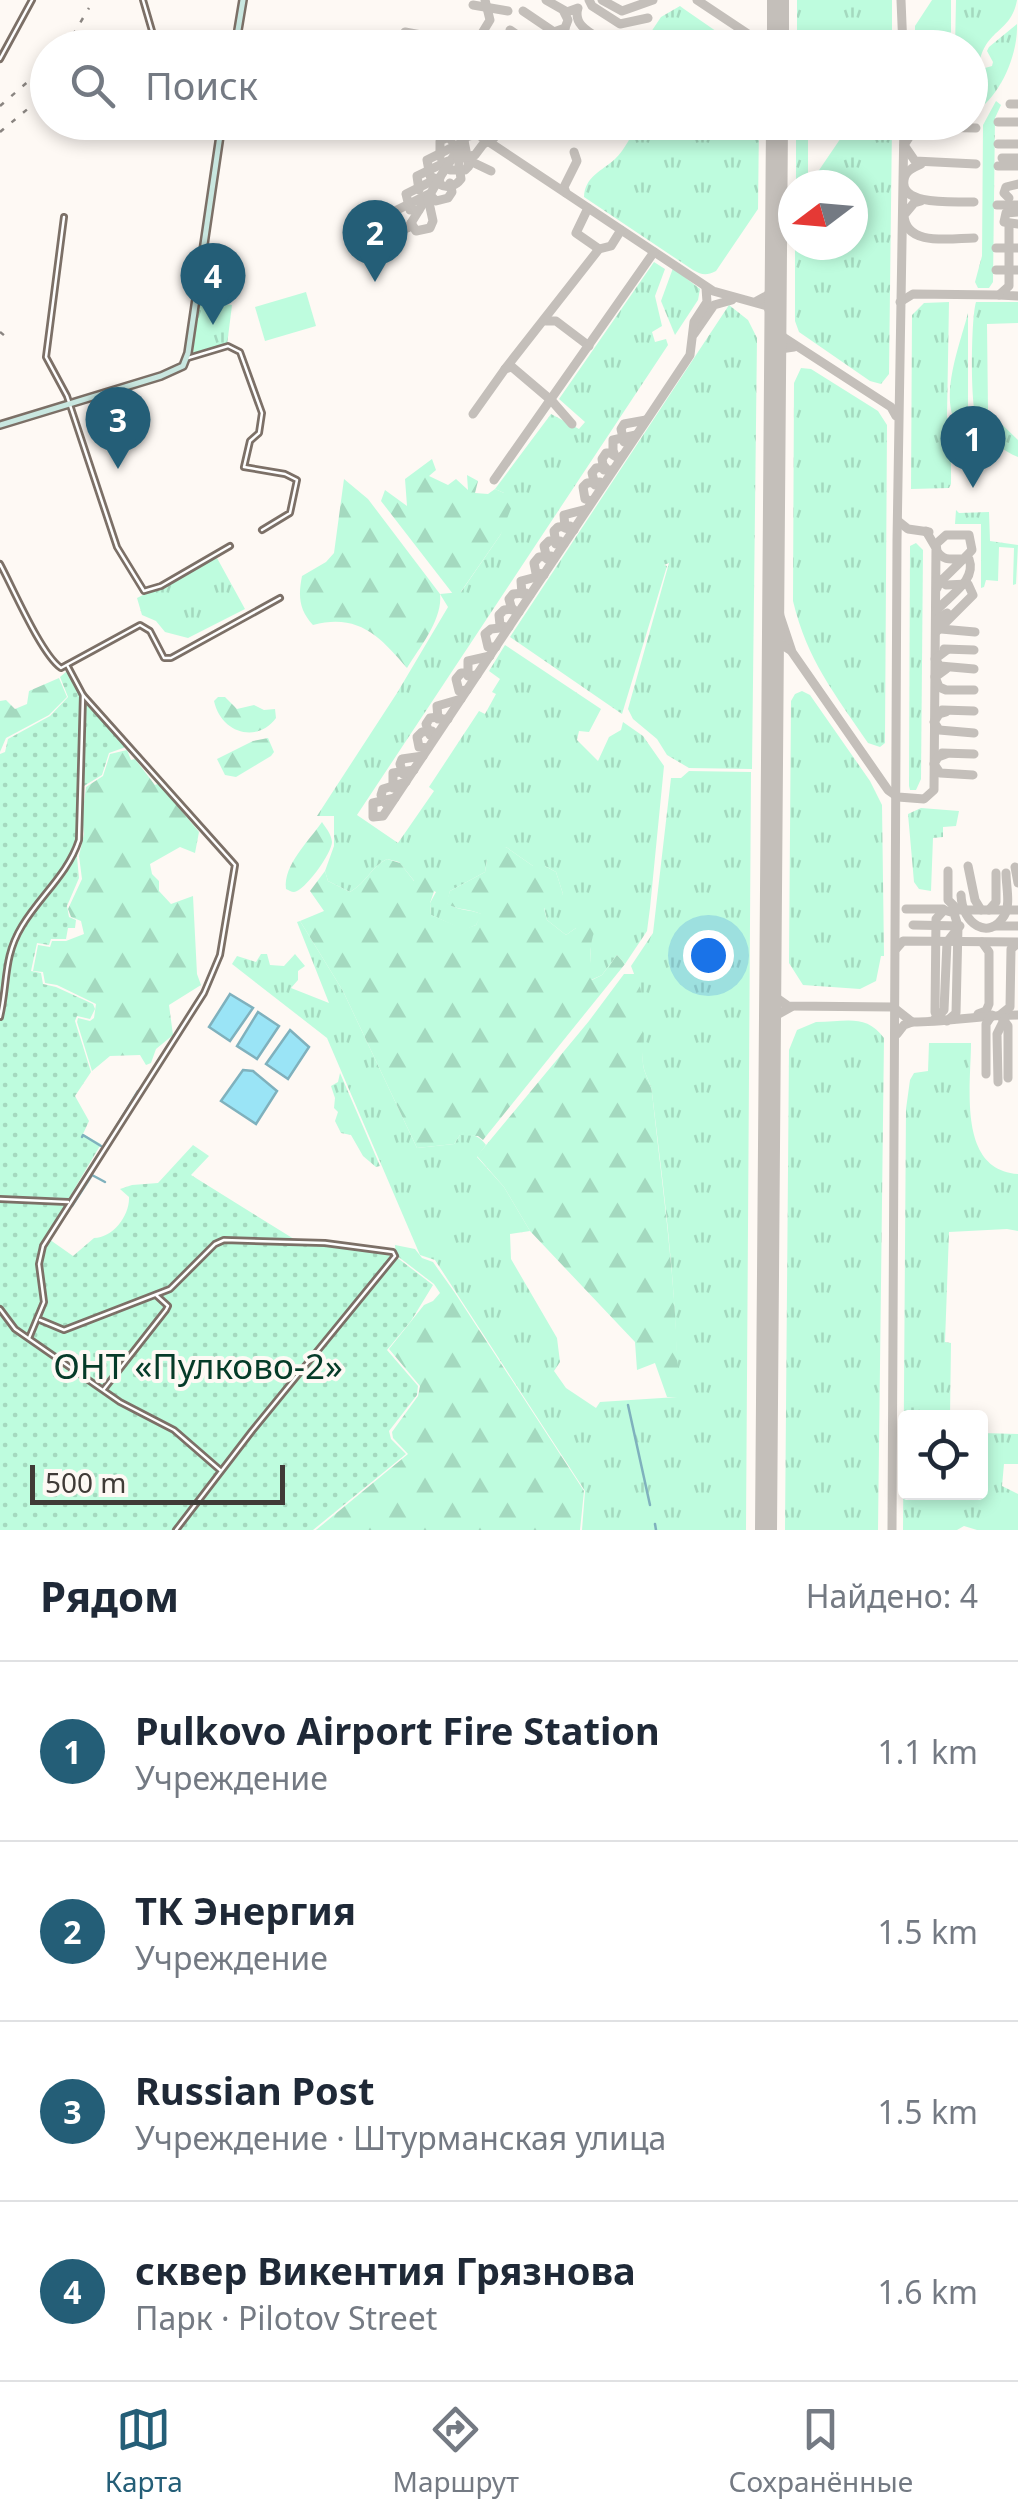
<!DOCTYPE html>
<html lang="ru">
<meta charset="utf-8">
<style>
body{margin:0;font-family:"Noto Sans",sans-serif;background:#f6f6f7;color:#1f2937}
.controls{position:absolute;right:30px;bottom:30px;display:grid;overflow:hidden;border-radius:10px;box-shadow:0 5px 15px #0003}
.controls button{width:90px;height:90px;display:grid;place-items:center;padding:0;border:0;border-bottom:2px solid #e0e1e3;background:#fff;color:#1f2937;font:50px sans-serif}
.compass{position:absolute;left:778px;top:170px;width:90px;height:90px;border-radius:50%;background:#fff;box-shadow:0 5px 15px #0003;rotate:254deg}
.scale{position:absolute;left:30px;bottom:25px;width:255px;box-sizing:border-box;padding-left:10px;border:5px solid #403b37;border-top:0;font-size:28px;line-height:35px;white-space:nowrap;color:#403b37;-webkit-text-stroke:8px #fef9f4;paint-order:stroke}
.you{position:absolute;left:708px;top:955px;width:35px;height:35px;margin:-25px;border:8px solid #fff;border-radius:50%;background:#1a73e8;box-shadow:0 0 0 15px #1a73e833}
.badge{display:grid;place-items:center;width:65px;height:65px;border-radius:50%;background:#245e77;color:#fff;font-size:32px;font-weight:700}
.pin{position:absolute;translate:-50% -82px;filter:drop-shadow(0 2px 5px #0008)}
.pin::after{content:'';position:absolute;top:52px;width:35px;height:30px;background:inherit;clip-path:polygon(0 0,100% 0,50% 100%)}
.list{margin:0;padding:0;list-style:none}
h2{display:flex;justify-content:space-between;align-items:center;height:130px;margin:0;padding:0 40px;font-size:42px}
h2 small{font-size:32px;font-weight:400;color:#747a83}
.list li{display:grid;grid-template-columns:65px 1fr auto;gap:30px;align-items:center;box-sizing:border-box;height:180px;padding:0 40px;border-top:2px solid #e0e1e3}
.list b{display:block;font-size:38px;white-space:nowrap}
.list p{margin:0;font-size:32px;white-space:nowrap;color:#747a83}
.list em{font-size:32px;font-style:normal;color:#747a83}
.icon{flex:none;width:55px;height:55px;fill:none;stroke:currentColor;stroke-width:2;stroke-linecap:round;stroke-linejoin:round}
.map{position:relative;flex:none;width:1018px;height:1530px;overflow:hidden}
.search{position:absolute;background:#fff;box-shadow:0 5px 15px #0003;left:30px;right:30px;top:30px;height:110px;display:flex;align-items:center;gap:25px;box-sizing:border-box;padding:0 35px;border-radius:55px;color:#747a83;font-size:38px}
.sheet{height:850px;background:#fff}
nav{display:flex;justify-content:space-around;align-items:center;box-sizing:border-box;height:140px;border-top:2px solid #e0e1e3;background:#fff;font-size:28px;color:#747a83}
nav a{display:grid;justify-items:center;gap:5px}
nav .on{color:#245e77}
.map>svg:first-child{display:block}
.grass{fill:url(#grass-tufts)}
.forest{fill:url(#forest-firs)}
.garden{fill:url(#garden-dots)}
.pitch{fill:#befcde}
.water{fill:#9ae4f6;stroke:#7fb1bd;stroke-width:2.5}
.lines{fill:none;stroke-linecap:round;stroke-linejoin:round}
.stream{stroke:#7fb1bd;stroke-width:2.5}
.taxiway{stroke:#c4bfba;stroke-width:9}
.runway{stroke:#c4bfba;stroke-width:22}
.street-casing{stroke:#7c7067;stroke-width:8}
.secondary-casing{stroke:#7c7067;stroke-width:10}
.street{stroke:#fff;stroke-width:2.5}
.secondary{stroke:#c9e7e0;stroke-width:5}
.rail{stroke:#8a8581;stroke-width:2.5;stroke-dasharray:5 10;stroke-linecap:butt}
.labels{text-anchor:middle;stroke-width:8;stroke-linejoin:round;paint-order:stroke}
.park-label{font-size:35px;fill:#053b28;stroke:#fef9f4}
</style>
<div class="map">
<svg width="1018" height="1530" viewBox="0 0 1018 1530">
<defs>
<pattern id="grass-tufts" width="24" height="20" patternUnits="userSpaceOnUse" patternTransform="scale(2.5)"><rect width="24" height="20" fill="#befcde"/><path d="M3 7l-1-3M5 7V3M7 7l1-3M15 17l-1-3M17 17v-4M19 17l1-3" fill="none" stroke="#a4d9bf"/></pattern>
<pattern id="forest-firs" width="22" height="20" patternUnits="userSpaceOnUse" patternTransform="scale(2.5)"><rect width="22" height="20" fill="#befcde"/><path d="M5 1l3.5 6h-7zM16 11l3.5 6h-7z" fill="#a4d9bf"/></pattern>
<pattern id="garden-dots" width="8" height="8" patternUnits="userSpaceOnUse" patternTransform="scale(2.5)"><rect width="8" height="8" fill="#befcde"/><path d="M2 2h.1M6 6h.1" fill="none" stroke="#a4d9bf" stroke-width="1.8" stroke-linecap="round"/></pattern>
</defs>
<rect width="100%" height="100%" fill="#fef9f4"/>
<g class="grass">
<polygon points="797,0 892,0 892,47 885,47 883,42 876,38 864,47 797,47"/>
<polygon points="932,0 951,0 951,47 915,47 915,26"/>
<path d="M956,0H1017C1011,35 983,27 978,71L971,70L970,48L955,47Z"/>
<polygon points="680,6 684,9 739,47 641,47 661,17"/>
<path d="M1017,24C1018,52 1004,86 985,104V68L992,66L993,62L987,51L989,47Z"/>
<polygon points="996,101 1001,105 995,118 993,282 989,288 978,288 975,282 982,256 983,125"/>
<path d="M639,123H759L758,209L716,271C706,276 702,275 693,270L584,197C585,176 602,171 615,159C625,150 632,133 639,123Z"/>
<polygon points="796,123 815,123 808,140 808,181 811,182 851,123 892,123 889,374 881,384 870,381 799,332 795,321 795,245 853,245 853,185 796,185"/>
<path d="M654,262L665,269L655,296L662,326L652,332L655,342L666,339L668,345L357,815L398,843L434,791L429,787L479,711L485,714L496,694L492,692L500,679L489,671L505,645L601,709L589,732L579,731L577,740L598,761L609,737L621,730L623,722L643,736L664,766L650,908L647,931L625,964L617,955L602,975L591,980V942L594,929L576,928L566,935L547,920L544,907L563,894L556,872L545,866H533L506,847L487,860L485,872L450,891L447,903C458,911 469,909 482,914L476,925L464,930L431,915L430,903L436,892L415,882L399,862L387,859C371,867 366,883 350,892L328,881L325,871L334,846V816H317L397,693L448,607L440,594L461,592L501,534L504,493L495,489L551,414L579,429L585,422L559,399Z"/>
<polygon points="673,268 700,289 698,300 675,335 661,301"/>
<polygon points="199,301 232,305 227,345 196,355 193,353"/>
<polygon points="949,302 947,416 951,438 951,484 949,488 911,489 912,315 924,303"/>
<path d="M976,302H1018V323L987,324L988,411L1018,440V457C1003,451 984,437 977,421C970,406 971,318 976,302Z"/>
<polygon points="729,305 748,320 757,338 752,769 689,768 667,755 657,739 633,719 628,709 669,563 664,565 667,566 622,714 510,637"/>
<path d="M968,313V410L961,430C936,403 960,345 968,313Z"/>
<path d="M801,368L811,369L878,411L887,425L885,737V743L880,747L868,743C835,694 807,660 793,601L794,383Z"/>
<polygon points="956,510 959,513 989,512 990,541 1018,545 1016,584 1013,585 1013,582 1014,548 999,547 998,581 986,580 984,587 981,588 981,524 955,524"/>
<polygon points="916,543 923,550 921,779 916,790 910,790 909,786 910,546"/>
<polygon points="217,558 245,609 188,638 165,632 156,621 142,615 137,598"/>
<polygon points="802,691 810,695 870,781 882,805 884,956 881,956 876,981 860,989 803,985 789,963 791,701 795,694"/>
<path d="M689,771L751,772L746,1530H582L585,1491L435,1260L420,1255L327,1038L232,964L237,956L256,962L261,954H267L270,965L284,966L295,954L305,966L298,971V980L291,988L329,1003L297,922L300,921L343,991L417,1148L454,1144L460,1135C472,1134 479,1135 486,1145L477,1157L504,1187L530,1231L510,1234L511,1259L557,1338L560,1362L554,1371L566,1388L596,1408L600,1402L677,1397C678,1295 664,1193 652,1093C651,1082 644,1074 643,1064C639,1027 646,1002 631,966L653,933L671,778H681Z"/>
<polygon points="921,808 959,811 956,826 943,827 943,837 933,838 931,891 919,889 914,882 908,814"/>
<path d="M816,1022C845,1022 866,1013 884,1038L878,1530H785L789,1050L797,1030Z"/>
<path d="M929,1043H971C971,1086 957,1170 1018,1174V1231L1007,1229L949,1232L945,1342L951,1343L950,1417L906,1418V1492H980L981,1433L1018,1434V1464H1004L1002,1486L1018,1494V1530H977L964,1526L957,1530H903L906,1109L910,1080L914,1073L928,1071Z"/>
<polygon points="340,1073 380,1166 376,1167 363,1156 351,1135 341,1133 335,1121 338,1112 334,1108 335,1098 331,1086 338,1082"/>
</g>
<g class="forest">
<polygon points="432,459 436,470 429,476 448,485 456,479 468,490 467,475 478,481 475,493 488,494 495,489 504,493 512,506 501,534 460,593 453,594 381,501 385,490 407,506 405,479"/>
<path d="M344,479L368,499L440,594C443,619 420,647 407,668C380,637 359,613 313,625C299,610 298,596 302,576L326,562L334,553Z"/>
<polygon points="59,678 67,697 49,715 6,738 0,752 0,701 6,700 15,709 27,704 29,691"/>
<path d="M218,697H225L237,709L254,705L264,710L275,709L276,718C257,744 221,733 214,701Z"/>
<polygon points="268,738 274,752 271,756 236,777 225,775 217,759 253,741"/>
<polygon points="127,750 131,760 135,759 155,785 159,783 199,832 195,853 180,847 150,864 152,874 159,881 159,891 171,904 193,896 197,974 201,985 169,1005 173,1035 156,1049 151,1063 146,1065 140,1055 110,1056 92,1071 77,1022 78,1018 90,1021 94,1018 96,1004 57,985 45,983 43,972 33,971 38,945 50,947 52,941 66,941 84,934 81,921 71,917 68,909 82,879 79,856 84,834 82,817 86,787 103,776 110,754"/>
<path d="M322,822C325,827 331,833 332,842C332,853 304,892 294,892C291,892 289,890 286,889C283,865 309,841 322,822Z"/>
<path d="M506,847L533,866H545L556,872L563,894L556,903L544,908L547,920L566,935L576,928L581,917L592,912L601,920C587,938 591,958 592,980L602,975L617,955L625,964L483,1140L478,1136L460,1135L454,1144L417,1148L343,991L300,921L324,911L310,891L325,871L328,881L350,892C366,883 371,867 387,859L400,863L414,881L421,872L438,880L430,903L431,915L464,929L476,925L481,914C469,908 458,911 446,903L450,891L485,872L487,860L494,849Z"/>
<path d="M624,974H635C649,1001 640,1034 643,1064C644,1074 651,1082 652,1093C663,1193 678,1295 678,1397H667L655,1363L637,1370L635,1342L530,1231L504,1187L477,1156L589,1021Z"/>
<polygon points="395,1245 415,1249 422,1258 433,1262 455,1293 584,1491 580,1530 316,1530 408,1454 393,1438 392,1432 418,1396 420,1386 389,1349 424,1305 433,1301 440,1293 434,1284 396,1255"/>
</g>
<path class="garden" d="M67,671L84,700L126,747L109,753L102,775L84,786L77,857L79,878L67,906L69,917L76,920L75,928H68L66,939H51L49,945L37,943L31,971L41,973L43,984L56,987L93,1004L95,1009L90,1019L77,1016L75,1021L91,1072L75,1096L89,1121L83,1134L101,1144L46,1237L73,1256L94,1238C113,1238 130,1215 129,1197L120,1189L132,1185L158,1183L193,1145L209,1156L191,1175L302,1244L391,1253L433,1285L411,1321L387,1350L418,1386L417,1395L389,1431L391,1439L406,1454L313,1530H0V754L5,752L8,739L50,716L68,697L60,677Z"/>
<polygon class="pitch" points="306,292 316,326 265,341 255,307"/>
<g class="water">
<polygon points="230,994 253,1008 230,1041 209,1027"/>
<polygon points="258,1012 279,1026 257,1059 237,1046"/>
<polygon points="290,1030 309,1047 288,1079 266,1064"/>
<polygon points="243,1070 253,1071 277,1091 256,1124 221,1101"/>
</g>
<g class="lines">
<g class="stream">
<polyline points="82,1137 83,1135 101,1146"/>
<polyline points="86,1176 138,1091"/>
<polyline points="72,1206 92,1175 105,1182"/>
<polyline points="51,1236 69,1210"/>
<polyline points="628,1405 650,1505"/>
<polyline points="655,1524 656,1530"/>
</g>
<g class="taxiway">
<path d="M546,0L567,12L578,8C572,27 594,34 608,44"/>
<polyline points="589,0 592,6 620,24 648,18"/>
<polyline points="602,0 622,11 653,0"/>
<polyline points="697,0 769,48"/>
<polyline points="901,0 903,48"/>
<polyline points="473,5 508,11"/>
<polyline points="523,11 554,32 565,28 568,20 564,12"/>
<polyline points="510,30 536,48"/>
<polyline points="564,30 566,40 575,48"/>
<polyline points="405,32 432,37 438,48"/>
<polyline points="759,39 770,35 778,20"/>
<polyline points="473,48 490,20 485,0"/>
<polyline points="553,48 565,29"/>
<polyline points="970,92 976,92"/>
<polyline points="1010,104 1018,104"/>
<polyline points="448,122 451,140"/>
<polyline points="531,122 549,135"/>
<polyline points="913,122 923,127 976,128"/>
<polyline points="998,122 1018,122"/>
<polyline points="923,127 913,131 904,145 915,161 976,164"/>
<polyline points="485,143 494,138 505,122"/>
<polyline points="998,144 1018,144"/>
<polyline points="440,157 440,141 459,132 467,135"/>
<polyline points="1002,158 1018,158"/>
<polyline points="470,161 491,171"/>
<path d="M921,164C914,167 905,171 904,180C899,207 958,201 974,202"/>
<polyline points="998,166 1018,166"/>
<polyline points="446,168 447,165 450,170 465,170 469,166 464,141"/>
<polyline points="436,179 430,176 427,160 461,143"/>
<polyline points="419,190 417,176 448,161"/>
<polyline points="566,193 564,187 577,161 574,152"/>
<polygon points="429,194 408,228 398,228 395,211"/>
<polyline points="430,195 436,201 448,198 452,192 450,183"/>
<polyline points="1009,198 1004,193 1006,187 1018,184"/>
<path d="M921,201L914,203L904,215C905,247 952,238 974,238"/>
<polyline points="997,205 1018,205"/>
<polyline points="588,208 576,233 599,249"/>
<polyline points="419,210 410,210 406,194 440,177 466,137 477,134 713,291 767,306 783,337 891,407 896,416"/>
<polyline points="1018,212 1006,213 1004,222 1018,224"/>
<path d="M411,223L416,231L430,228L433,221L428,198L440,177L439,184C447,189 456,186 461,179L457,150L462,158L475,155L484,143"/>
<polyline points="1009,226 1009,286 999,295 1018,296"/>
<polyline points="996,248 1018,248"/>
<polyline points="996,270 1018,270"/>
<polyline points="757,301 768,295 776,276"/>
<polyline points="900,302 913,294 999,295"/>
<polyline points="546,321 556,321 589,346"/>
<polyline points="694,334 714,305 732,300"/>
<polyline points="776,355 780,349 794,347"/>
<polyline points="473,414 505,369"/>
<polyline points="572,424 552,401 512,367 505,369 599,249 611,246 621,230"/>
<polyline points="624,442 621,429 624,424 646,420"/>
<polyline points="623,455 618,458 613,455 613,440 636,435"/>
<polyline points="613,470 604,470 602,459 606,453 614,453"/>
<polyline points="494,480 654,252"/>
<polyline points="603,485 595,485 592,473 596,468 605,467"/>
<polyline points="592,501 585,499 583,487 587,483 600,482"/>
<polyline points="898,521 908,529 929,532"/>
<polyline points="574,530 565,528 564,515 587,509"/>
<polyline points="564,544 556,544 554,531 558,527 570,526"/>
<polyline points="554,559 547,559 544,546 549,541 560,541"/>
<polyline points="544,574 536,573 534,563 539,557 551,556"/>
<polyline points="774,580 780,616 792,652 888,790 898,797 924,799 934,790 936,548 926,531"/>
<path d="M937,588L939,583C950,572 962,561 972,550L969,535H946L936,544L937,551C945,564 956,557 969,559C977,580 950,595 937,610"/>
<polyline points="530,595 522,594 521,581 544,575"/>
<polyline points="519,612 512,610 509,599 513,594 526,593"/>
<polyline points="947,613 936,620 941,629 975,632"/>
<polyline points="507,628 500,625 499,615 504,610 513,609"/>
<polyline points="937,631 973,595 968,584 946,585 937,578"/>
<polyline points="496,647 488,647 485,634 491,629 509,627"/>
<polyline points="944,649 974,650"/>
<polyline points="947,650 935,659 940,666 974,669"/>
<polyline points="773,652 782,645 790,650"/>
<polyline points="946,669 935,677 939,687 946,690 974,690"/>
<polyline points="477,675 468,676 468,661 490,656"/>
<polyline points="467,690 459,691 456,679 461,673 468,673"/>
<polyline points="942,710 974,711"/>
<polyline points="946,712 939,714 934,722 939,730 974,733"/>
<polyline points="448,719 438,719 437,706 461,699"/>
<polyline points="437,734 430,735 426,724 430,718 439,717"/>
<polyline points="428,748 419,747 417,737 422,732 432,731"/>
<polyline points="942,753 974,754"/>
<polyline points="946,754 938,757 934,764 940,773 973,775"/>
<polyline points="403,774 400,764 402,759 423,756"/>
<polyline points="393,788 393,773 414,770"/>
<polyline points="395,798 690,355 694,322 707,302 706,288"/>
<polygon points="395,798 383,816 373,817 373,803"/>
<polyline points="386,804 381,795 383,789 406,782"/>
<polyline points="968,866 975,900 981,910"/>
<polyline points="1015,867 1018,883"/>
<polyline points="948,871 948,900 957,909"/>
<path d="M961,895C962,924 989,941 1004,916C1011,905 1006,886 1006,873"/>
<polyline points="906,909 943,909"/>
<polygon points="944,910 954,913 958,926 956,1013 947,1021 937,1017 935,1012 936,919"/>
<polyline points="959,910 1018,910"/>
<polyline points="989,910 996,902 996,873"/>
<polyline points="913,925 960,926"/>
<polyline points="996,926 1018,926"/>
<polyline points="896,949 903,941 1018,942"/>
<polyline points="770,987 778,999 788,1006 893,1007 912,1022 904,1025 897,1034"/>
<polyline points="978,1014 986,1011 989,1004 989,952 982,942"/>
<polyline points="934,1020 944,1010 947,942 958,928"/>
<path d="M912,1022C948,1022 982,1015 1018,1015"/>
<polyline points="770,1028 775,1016 791,1007"/>
<polyline points="986,1074 986,1024 992,1015"/>
<polyline points="1008,1078 1008,1026 1000,1015 1010,1007 1011,949 1018,943"/>
<polyline points="998,1082 997,1034 1005,1018"/>
<polyline points="892,1530 897,541 904,122"/>
</g>
<g class="runway">
<polyline points="778,48 778,0"/>
<polyline points="766,1530 777,122"/>
</g>
<g class="street-casing">
<g id="street">
<polyline points="143,0 157,48"/>
<polyline points="0,59 32,0"/>
<polyline points="64,217 46,357 67,396 117,547 144,591 161,586 230,546"/>
<polyline points="188,358 228,346 240,352 262,413 259,433 250,441 244,467 285,474 297,480 290,513 262,530"/>
<path d="M0,564C13,588 41,654 61,668L140,625L150,631L164,658H171L280,598"/>
<path d="M0,1017C8,983 3,957 22,926C40,896 68,874 79,840L83,695L67,665"/>
<polyline points="0,1199 68,1202"/>
<polyline points="0,1309 15,1329 120,1402 174,1430 220,1470"/>
<polyline points="40,1320 64,1330 170,1289 215,1244 224,1240 325,1243 393,1252 395,1256 252,1431 176,1530"/>
<polyline points="29,1338 44,1302 39,1264 43,1246 204,993 220,955 235,865 83,695"/>
<polyline points="104,1389 166,1310 168,1306 156,1295"/>
</g>
</g>
<g class="secondary-casing">
<g id="secondary">
<polyline points="235,48 243,0"/>
<polyline points="0,425 161,376 183,366 188,353 222,122"/>
</g>
</g>
<use href="#street" class="street"/>
<use href="#secondary" class="secondary"/>
<g class="rail">
<polyline points="65,48 89,8"/>
<polyline points="0,106 48,64"/>
<polyline points="0,132 48,92"/>
<polyline points="0,332 10,340"/>
</g>
</g>
<g class="labels">
<g class="park-label">
<text x="198" y="1379">ОНТ «Пулково-2»</text>
</g>
</g>
</svg>
<div class="controls">
<button><svg class="icon" aria-label="locate" viewBox="0 0 24 24"><circle cx="12" cy="12" r="6"/><path d="M12 2v4M12 18v4M2 12h4M18 12h4"/></svg></button>
</div>
<svg class="compass" viewBox="-18 -18 36 36"><path d="M0-13l5 13h-10z" fill="#e53935"/><path d="M0 13l5-13h-10z" fill="#747a83"/></svg>
<div class="scale">500 m</div>
<div class="you"></div>
<div class="pin badge" style="left:973px;top:488px">1</div>
<div class="pin badge" style="left:375px;top:282px">2</div>
<div class="pin badge" style="left:118px;top:469px">3</div>
<div class="pin badge" style="left:213px;top:325px">4</div>
<div class="search"><svg class="icon" aria-label="search" viewBox="0 0 24 24"><circle cx="10" cy="10" r="6"/><path d="M15 15l6 6"/></svg>Поиск</div>
</div>
<section class="sheet">
<h2>Рядом<small>Найдено: 4</small></h2>
<ul class="list">
<li><span class="badge">1</span><div><b>Pulkovo Airport Fire Station</b><p>Учреждение</p></div><em>1.1 km</em></li>
<li><span class="badge">2</span><div><b>ТК Энергия</b><p>Учреждение</p></div><em>1.5 km</em></li>
<li><span class="badge">3</span><div><b>Russian Post</b><p>Учреждение · Штурманская улица</p></div><em>1.5 km</em></li>
<li><span class="badge">4</span><div><b>сквер Викентия Грязнова</b><p>Парк · Pilotov Street</p></div><em>1.6 km</em></li>
</ul>
</section>
<nav>
<a class="on"><svg class="icon" aria-label="map" viewBox="0 0 24 24"><path d="M3 6l6-2 6 2 6-2v14l-6 2-6-2-6 2zM9 4v14M15 6v14"/></svg>Карта</a>
<a><svg class="icon" aria-label="directions" viewBox="0 0 24 24"><path d="M12 3l9 9-9 9-9-9zM9 14v-3h6M13 9l2 2-2 2"/></svg>Маршрут</a>
<a><svg class="icon" aria-label="saved" viewBox="0 0 24 24"><path d="M7 4h10v16l-5-4-5 4z"/></svg>Сохранённые</a>
</nav>
